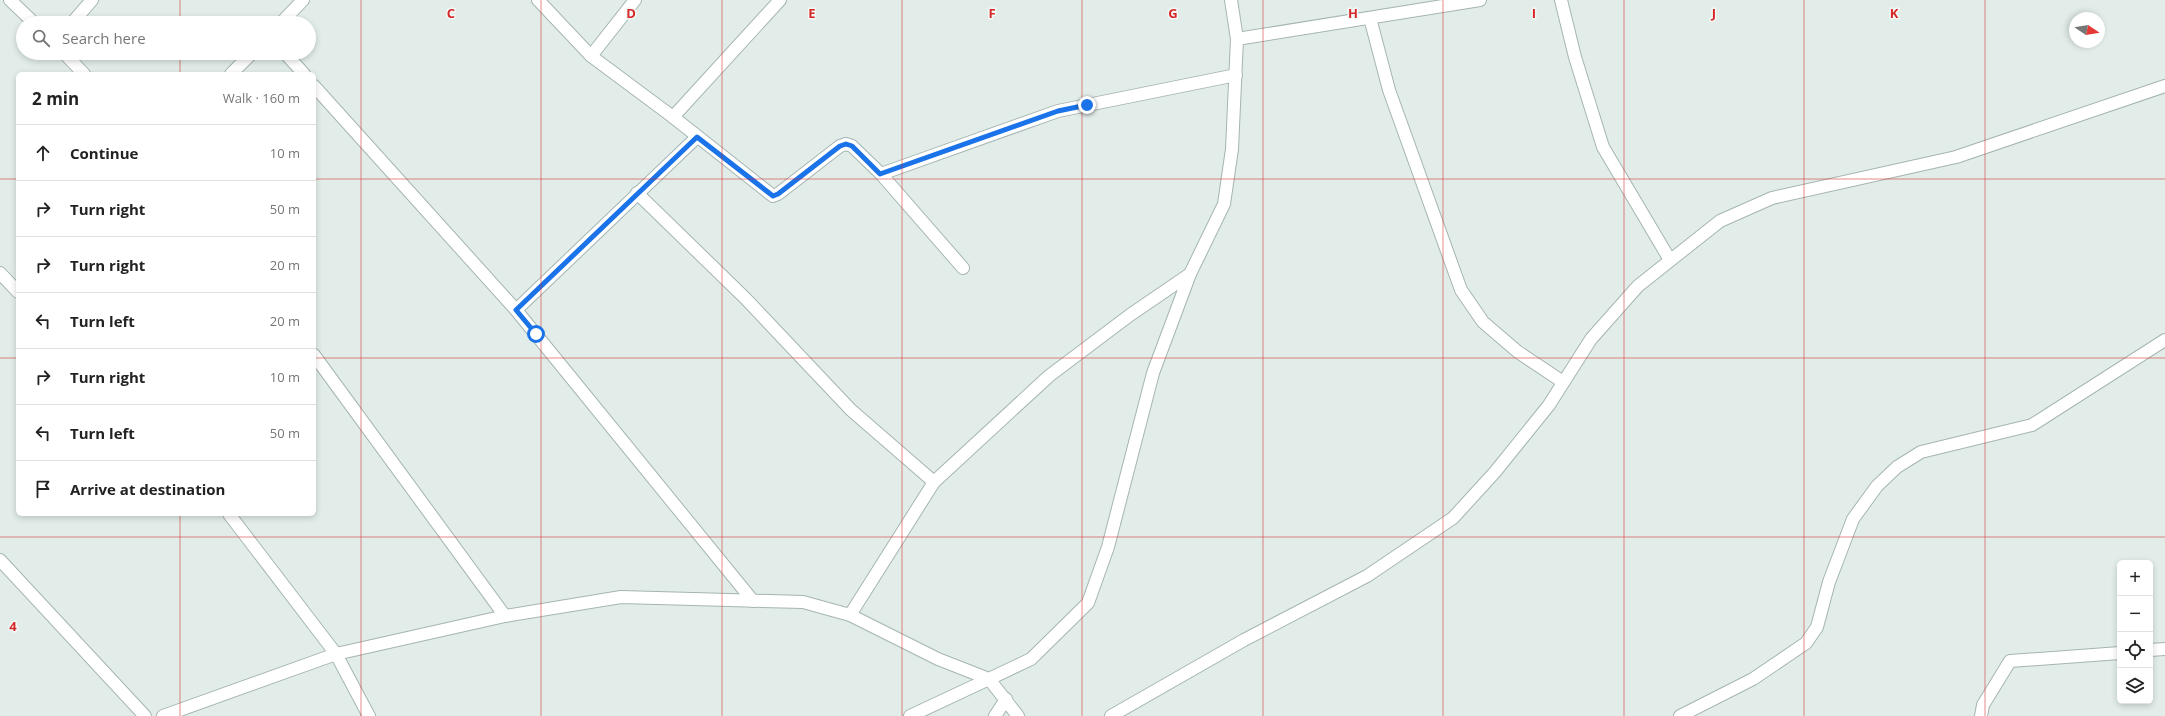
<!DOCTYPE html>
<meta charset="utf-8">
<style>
body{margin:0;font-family:"Open Sans",sans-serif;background:#f6f6f6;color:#222}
.controls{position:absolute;right:12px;bottom:12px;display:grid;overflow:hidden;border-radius:6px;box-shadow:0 2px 6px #0003}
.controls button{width:36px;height:36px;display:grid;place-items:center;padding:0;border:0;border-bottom:1px solid #e0e0e0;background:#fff;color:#222;font:20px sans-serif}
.compass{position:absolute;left:2069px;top:12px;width:36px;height:36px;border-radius:50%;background:#fff;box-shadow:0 2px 6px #0003;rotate:102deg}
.stop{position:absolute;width:12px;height:12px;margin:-9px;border:3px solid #1a73e8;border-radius:50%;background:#fff}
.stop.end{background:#1a73e8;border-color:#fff;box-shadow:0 1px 4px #0008}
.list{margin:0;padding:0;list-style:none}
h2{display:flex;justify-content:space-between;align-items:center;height:52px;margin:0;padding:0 16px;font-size:17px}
h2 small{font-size:13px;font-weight:400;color:#767676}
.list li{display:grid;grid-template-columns:26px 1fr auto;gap:12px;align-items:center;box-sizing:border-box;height:56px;padding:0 16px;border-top:1px solid #e0e0e0}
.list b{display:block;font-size:15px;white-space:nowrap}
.list em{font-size:13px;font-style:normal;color:#767676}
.icon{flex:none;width:22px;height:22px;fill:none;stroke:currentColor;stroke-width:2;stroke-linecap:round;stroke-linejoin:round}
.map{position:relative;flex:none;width:2165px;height:716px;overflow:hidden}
.search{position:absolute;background:#fff;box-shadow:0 2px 6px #0003;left:16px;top:16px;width:300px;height:44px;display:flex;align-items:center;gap:10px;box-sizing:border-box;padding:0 14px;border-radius:22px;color:#767676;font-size:15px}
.panel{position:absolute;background:#fff;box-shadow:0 2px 6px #0003;left:16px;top:72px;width:300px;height:444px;border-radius:6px}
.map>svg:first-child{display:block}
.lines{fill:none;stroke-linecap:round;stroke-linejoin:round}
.minor-casing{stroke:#a5b5b2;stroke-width:14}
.minor{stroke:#fff;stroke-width:12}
.route{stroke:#1a73e8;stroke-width:5}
.grid{fill:none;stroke:#d62828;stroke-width:1;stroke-opacity:0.55}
.grid-label{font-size:13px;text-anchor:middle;font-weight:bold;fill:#d62828;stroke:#f3f9f7;stroke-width:3;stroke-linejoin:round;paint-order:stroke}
</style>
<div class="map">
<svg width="2165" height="716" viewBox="0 0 2165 716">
<rect width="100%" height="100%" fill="#e2edea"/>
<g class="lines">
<g class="minor-casing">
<g id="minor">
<polyline points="10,0 34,23"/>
<polyline points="538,0 591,56 673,117 773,196 778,194 840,146 846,144 852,146 881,174 963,268"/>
<polyline points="1561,0 1575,57 1603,147 1670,260"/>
<polyline points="1370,18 1389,90 1461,290 1483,322 1518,352 1563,382"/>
<polyline points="72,23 92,0"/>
<polyline points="281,23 303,0"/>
<polyline points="1237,39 1480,0"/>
<polyline points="64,53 84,74"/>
<polyline points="285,53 304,74"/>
<polyline points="591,56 635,0"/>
<polyline points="231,74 252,53"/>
<polyline points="314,86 516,310 753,601"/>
<polyline points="673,117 780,0"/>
<polyline points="881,174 1058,111 1236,75"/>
<polyline points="637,193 745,298 851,410 934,482"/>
<polyline points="0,273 18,292"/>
<polyline points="516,310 697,137"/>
<polyline points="314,355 505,616"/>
<polyline points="229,514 336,654 369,716"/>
<polyline points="0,560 145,716"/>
<polyline points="850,615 934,482 1049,376 1130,315 1190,274"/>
<polyline points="2150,650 2165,649"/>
<polyline points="163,716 336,654 505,616 621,597 803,602 850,615 938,659 989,679 1031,659 1088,603 1108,547 1153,373 1190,274 1224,204 1232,149 1237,39 1231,0"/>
<polyline points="910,716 989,679 1018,716"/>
<polyline points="995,716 1006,699"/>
<polyline points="1111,716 1244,640 1367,576 1453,518 1495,472 1549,405 1591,339 1638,286 1720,221 1772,198 1956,157 2165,86"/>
<polyline points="1680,716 1753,679 1806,643 1817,627 1829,582 1853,519 1877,486 1897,467 1921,452 2032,425 2165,340"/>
<polyline points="1981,716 1983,705 2010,661 2120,653"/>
</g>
</g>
<use href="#minor" class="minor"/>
</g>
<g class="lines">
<polyline class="route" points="536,334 516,310 697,137 773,196 778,194 840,146 846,144 852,146 880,174 1058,111 1087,105"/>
</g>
<path class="grid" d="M180,0V23M361,0V716M541,0V716M722,0V716M902,0V716M1082,0V716M1263,0V716M1443,0V716M1624,0V716M1804,0V716M1985,0V716M180,53V74M0,179H18M314,179H2165M0,358H18M314,358H2165M180,514V716M0,537H2165"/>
<g class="grid-label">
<text x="451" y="18">C</text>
<text x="631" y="18">D</text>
<text x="812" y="18">E</text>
<text x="992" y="18">F</text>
<text x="1173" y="18">G</text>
<text x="1353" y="18">H</text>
<text x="1534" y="18">I</text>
<text x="1714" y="18">J</text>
<text x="1894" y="18">K</text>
<text x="13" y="631">4</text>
</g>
</svg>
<div class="controls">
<button>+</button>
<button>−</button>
<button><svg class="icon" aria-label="locate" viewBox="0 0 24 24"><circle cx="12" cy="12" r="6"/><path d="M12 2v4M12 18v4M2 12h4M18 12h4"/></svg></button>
<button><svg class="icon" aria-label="layers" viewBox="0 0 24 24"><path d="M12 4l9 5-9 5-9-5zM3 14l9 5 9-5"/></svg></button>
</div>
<svg class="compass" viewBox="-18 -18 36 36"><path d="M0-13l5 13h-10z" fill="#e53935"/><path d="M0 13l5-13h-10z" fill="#767676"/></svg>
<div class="stop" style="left:536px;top:334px"></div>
<div class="stop end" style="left:1087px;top:105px"></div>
<div class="search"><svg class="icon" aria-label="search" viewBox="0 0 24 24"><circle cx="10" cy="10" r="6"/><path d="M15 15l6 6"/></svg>Search here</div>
<section class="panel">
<h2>2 min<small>Walk · 160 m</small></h2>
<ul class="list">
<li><svg class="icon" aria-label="ahead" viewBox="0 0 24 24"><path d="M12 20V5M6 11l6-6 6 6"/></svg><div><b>Continue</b></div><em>10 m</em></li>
<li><svg class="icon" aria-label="right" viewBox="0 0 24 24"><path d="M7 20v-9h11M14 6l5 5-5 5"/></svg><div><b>Turn right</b></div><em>50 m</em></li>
<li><svg class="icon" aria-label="right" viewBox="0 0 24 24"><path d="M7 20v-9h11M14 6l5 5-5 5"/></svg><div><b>Turn right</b></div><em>20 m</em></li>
<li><svg class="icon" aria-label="left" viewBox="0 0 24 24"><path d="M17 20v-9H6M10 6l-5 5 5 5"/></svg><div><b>Turn left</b></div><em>20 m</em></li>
<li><svg class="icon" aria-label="right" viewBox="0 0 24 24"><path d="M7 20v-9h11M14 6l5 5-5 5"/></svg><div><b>Turn right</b></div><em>10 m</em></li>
<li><svg class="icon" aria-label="left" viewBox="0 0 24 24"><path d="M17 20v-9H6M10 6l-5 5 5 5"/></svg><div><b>Turn left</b></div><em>50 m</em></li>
<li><svg class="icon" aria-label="arrive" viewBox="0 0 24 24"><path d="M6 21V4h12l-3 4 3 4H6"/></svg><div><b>Arrive at destination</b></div></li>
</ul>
</section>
</div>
